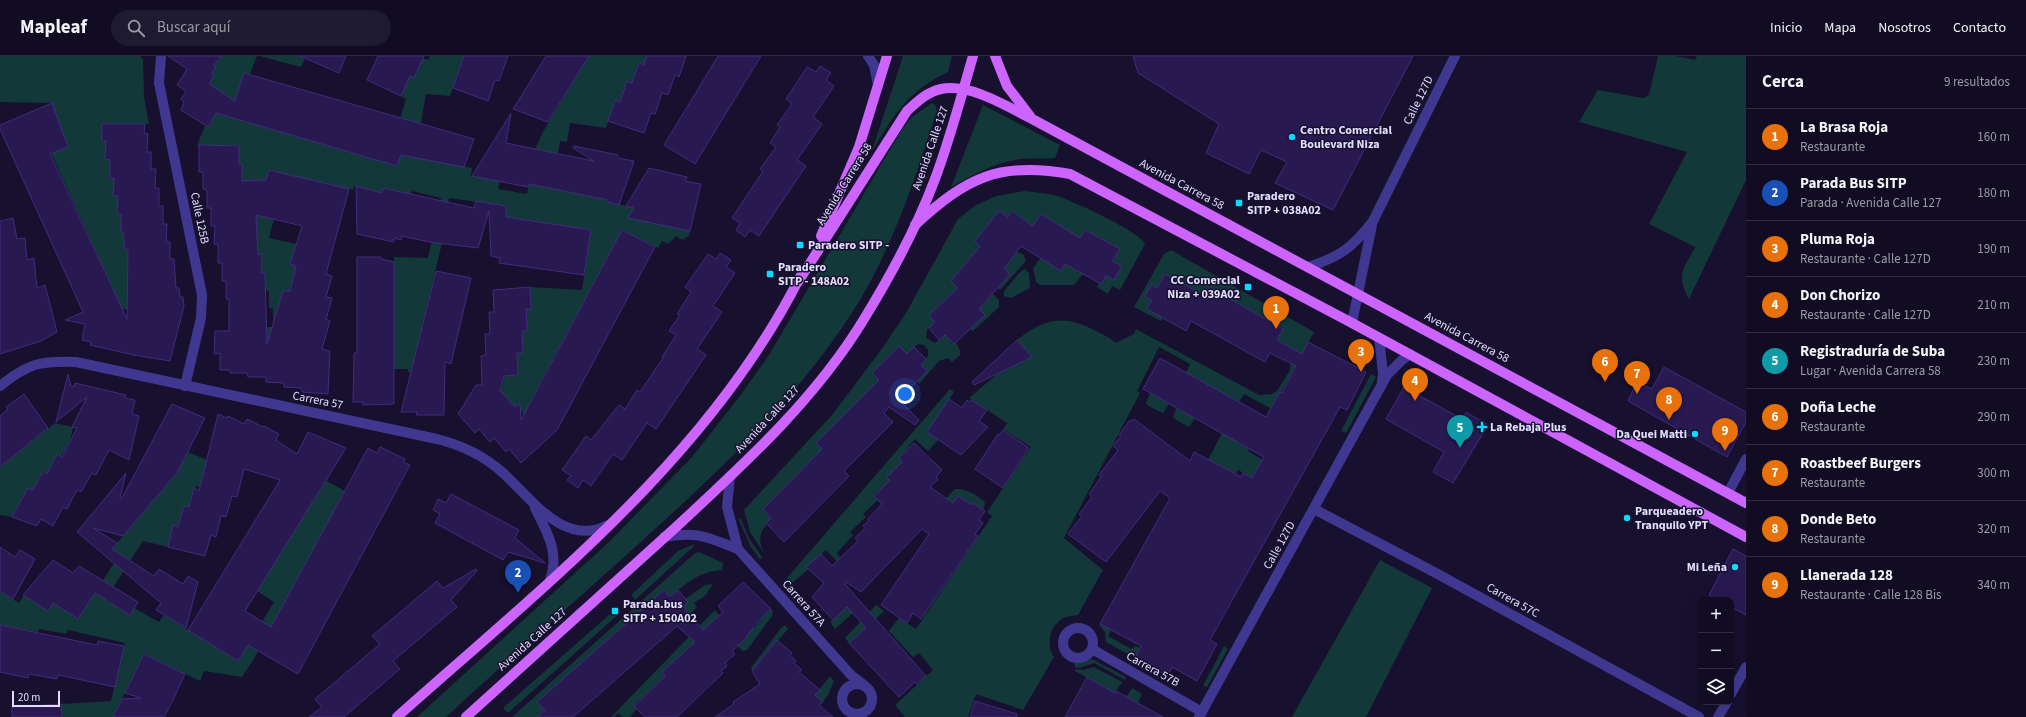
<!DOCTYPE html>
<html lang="es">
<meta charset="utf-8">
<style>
body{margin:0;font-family:"Source Sans 3",sans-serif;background:#1e1a2f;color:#f1f3f6}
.controls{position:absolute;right:12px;bottom:12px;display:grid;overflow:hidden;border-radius:8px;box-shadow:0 4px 16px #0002}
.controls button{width:36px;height:36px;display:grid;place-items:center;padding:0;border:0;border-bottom:1px solid #302c40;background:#110c22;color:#f1f3f6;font:20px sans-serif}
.scale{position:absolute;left:12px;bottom:10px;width:48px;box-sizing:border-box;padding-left:4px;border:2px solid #e3ddff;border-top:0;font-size:11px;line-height:14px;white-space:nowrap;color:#e3ddff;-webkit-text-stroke:3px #17102e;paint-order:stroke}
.you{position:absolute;left:905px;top:338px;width:14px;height:14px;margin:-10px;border:3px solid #fff;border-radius:50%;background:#1a73e8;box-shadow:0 0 0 6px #1a73e833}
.badge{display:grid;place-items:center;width:26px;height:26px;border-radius:50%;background:#d93025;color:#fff;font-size:13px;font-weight:700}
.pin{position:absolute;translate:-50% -33px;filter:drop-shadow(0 1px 2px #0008)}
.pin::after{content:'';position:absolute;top:21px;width:14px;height:12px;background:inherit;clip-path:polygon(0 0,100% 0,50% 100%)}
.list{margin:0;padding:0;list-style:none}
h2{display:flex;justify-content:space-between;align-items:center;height:52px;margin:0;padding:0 16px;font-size:17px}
h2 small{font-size:13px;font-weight:400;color:#9c9ba5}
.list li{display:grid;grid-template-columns:26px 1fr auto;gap:12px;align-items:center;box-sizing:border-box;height:56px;padding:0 16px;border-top:1px solid #302c40}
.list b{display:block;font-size:15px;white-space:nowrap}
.list p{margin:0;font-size:13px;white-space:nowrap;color:#9c9ba5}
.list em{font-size:13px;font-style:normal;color:#9c9ba5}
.icon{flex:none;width:22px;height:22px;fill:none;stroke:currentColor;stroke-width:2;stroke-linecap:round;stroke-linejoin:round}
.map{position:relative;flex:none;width:1746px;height:661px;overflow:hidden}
header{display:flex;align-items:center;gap:24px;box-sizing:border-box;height:56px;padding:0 20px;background:#110c22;border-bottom:1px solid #302c40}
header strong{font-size:19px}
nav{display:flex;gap:22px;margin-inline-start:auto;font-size:14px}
.search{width:280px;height:36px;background:#1e1a2f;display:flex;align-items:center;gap:10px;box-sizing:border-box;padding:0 14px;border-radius:22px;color:#9c9ba5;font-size:15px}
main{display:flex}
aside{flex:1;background:#110c22}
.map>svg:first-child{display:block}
.green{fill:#123839}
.building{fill:#281a51;stroke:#402b7e;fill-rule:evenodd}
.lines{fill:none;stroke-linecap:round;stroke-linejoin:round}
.minor{stroke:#403890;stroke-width:10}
.major{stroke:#ce64ff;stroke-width:10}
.poi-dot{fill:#09d8ff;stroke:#17102e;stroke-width:1.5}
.labels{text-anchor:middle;stroke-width:3;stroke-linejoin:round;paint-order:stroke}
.street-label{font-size:12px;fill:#e3ddff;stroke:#17102e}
.poi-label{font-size:12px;font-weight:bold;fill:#e3ddff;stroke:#17102e;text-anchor:start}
</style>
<header>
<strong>Mapleaf</strong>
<div class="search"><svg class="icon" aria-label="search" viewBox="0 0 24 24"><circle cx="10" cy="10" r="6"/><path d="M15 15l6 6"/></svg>Buscar aquí</div>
<nav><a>Inicio</a><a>Mapa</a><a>Nosotros</a><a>Contacto</a></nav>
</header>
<main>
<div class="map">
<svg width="1746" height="661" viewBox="0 0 1746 661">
<rect width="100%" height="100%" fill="#17102e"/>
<g class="green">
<polygon points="0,0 140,0 143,3 144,41 149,68 102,68 102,85 106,85 105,103 110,104 110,122 114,122 113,139 118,140 117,157 121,158 125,193 128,194 137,256 100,248 113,233 51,97 52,47 0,46"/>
<polygon points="222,0 257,0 250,18 244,17 230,61 397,110 410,66 400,63 406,43 401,40 410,20 423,2 428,4 430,0 469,0 460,12 450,40 426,38 415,101 472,112 471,120 500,125 498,133 527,138 535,93 544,74 589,0 647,0 644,9 639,7 632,27 627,25 620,46 615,45 606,72 570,67 567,86 560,85 552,132 608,144 608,146 636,152 662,169 690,175 689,180 682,184 676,180 668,188 662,185 658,192 622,174 530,346 563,364 557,374 544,362 528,363 516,350 515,351 500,338 505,320 518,319 517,297 523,297 522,275 527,275 526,253 531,253 530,231 582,234 591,174 506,161 478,146 449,142 442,187 415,299 426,316 408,316 408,313 390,313 394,289 394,201 428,202 441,142 412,135 411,138 384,132 382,137 354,130 353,134 269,114 258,159 274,163 269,182 296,188 291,208 296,210 291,231 296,233 274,284 256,284 256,271 273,271 273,253 269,252 269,235 266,234 265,217 261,217 262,199 258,199 242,125 242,108 239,108 239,89 197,89 205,70 217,56 209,28 214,20 211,18 215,11 213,10"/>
<polygon points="259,0 306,0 301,11"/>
<path d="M903,0H952L948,16C907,36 895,58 872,95Z"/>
<path d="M1658,0H1676L1695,4L1697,0H1746V124L1689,243C1675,217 1684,214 1695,191L1649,168L1687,96L1579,66L1598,34L1643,42L1649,39Z"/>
<path d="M932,47L935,49L937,54C917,118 896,181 863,239C812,325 739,396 666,463C593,530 519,594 446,661H417L609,486L692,401L740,340L769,299L901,75L912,61Z"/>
<path d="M983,49L1060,89L1055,102C1044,103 1032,102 1021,103C995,106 973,119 951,131Z"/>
<path d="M1024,135C1034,136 1044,137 1054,139C1069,143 1141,176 1145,188L1120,234L1112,230L1108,238L1097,231L1099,227L1101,228L1106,219L1121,210L1113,205L1119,193L1085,174L1080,182L1030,175L1020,168L1024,163L1012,155L1008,161L999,155L975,185L980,191L951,225L958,232L929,259L935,266L927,274L926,282L935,287L945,279L953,288L956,286L960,295V299L952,306L948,302L939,305L919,328L917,325L927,315L921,309L928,300V294L924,289L918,288L907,298L899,290L872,317L879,324L817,387L822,393L763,453L771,462L766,467L767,468C757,479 759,488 766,500L750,476L744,454L832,359L881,294L906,257L958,163L976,149L996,140Z"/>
<path d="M1171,194L1314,276L1272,353L1244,338L1239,346L1186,317L1190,308L1159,291L1137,335L1140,337L1064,482L1103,514L1078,559C1074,560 1069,560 1066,561C1050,567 1045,588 1054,601L1023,654L976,638L968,661H905L895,649L933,614L919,597L913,601L889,575L899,562L916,573L992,460L987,456L1031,391L1003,373L1007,367L969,342L997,318L1032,301L1017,284C1043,263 1064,258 1094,274C1102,278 1109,281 1116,287L1134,278L1136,273L1259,339L1272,338L1277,335L1290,314L1291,302L1277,284L1283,272L1210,232L1205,240L1165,218L1157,232L1151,229L1145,240L1152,244L1147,253L1163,262L1161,265L1134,251L1164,198Z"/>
<polygon points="1017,196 1023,198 1026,205 1000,234 998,232 1010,218 1004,213"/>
<polygon points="1040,202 1061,215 1065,208 1083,218 1074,229 1040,229 1036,226 1033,213"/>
<polygon points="1025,213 1029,217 1030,232 1011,242 1004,240 1004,235 1021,215"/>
<polygon points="993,238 999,244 999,251 973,275 970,273 979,253"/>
<polygon points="1371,318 1376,321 1346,377 1341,375"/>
<polygon points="950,333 954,336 930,372 949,385 947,389 938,384 928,395 915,383 899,402 902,406 887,421 890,424 874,439 878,444 863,458 866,461 850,476 853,479 837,497 853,522 826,494 808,510 810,512 792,527 787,522"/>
<polygon points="1150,337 1169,348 1163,357 1148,350 1146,347"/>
<polygon points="1176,352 1195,362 1189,371 1173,362"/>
<path d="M55,367L73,371C71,390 59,403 47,418L43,415L33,434L28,432L12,461L0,459V411Z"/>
<polygon points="1222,377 1249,393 1248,395 1263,404 1253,422 1238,414 1235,418 1208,404"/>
<polygon points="188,396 207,404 200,431 194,430 189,451 184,450 178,471 173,470 168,491 143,485 105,544 130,559 134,552 159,566 164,559 238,605 274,546 257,535 314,443 323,423 345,435 255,601 242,621 204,615 200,625 144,598 113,661 62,661 61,648 111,645 125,587 68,574 66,578 39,573 38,576 0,569 0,535 19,547 24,539 48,555 53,547 78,563 114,507 106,500 177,417"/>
<path d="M955,433C967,432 976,439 985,446L983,454L973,447L972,449L958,440L953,447L946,442Z"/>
<polygon points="738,462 741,463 749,482 762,501 760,504 751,491"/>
<polygon points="694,488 693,491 635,544 631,539 678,495"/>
<path d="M699,496L723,507L722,514C698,516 688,526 670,541L664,534L537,646L545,654L537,661H512L695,497Z"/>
<polygon points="1380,504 1432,532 1366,661 1292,661"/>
<polygon points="713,528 705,540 694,547 697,551 689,559 683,551 688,546 685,543 705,529"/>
<polygon points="765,547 773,555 772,560 747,594 742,595 731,582 734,580 741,587 747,581 746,580 764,560 758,554"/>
<polygon points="863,548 835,573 830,566 847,551"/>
<polygon points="876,549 884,555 849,587 845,582"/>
<polygon points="617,552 621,556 508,657 503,652"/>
<polygon points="715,554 721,561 693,584 695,587 666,620 634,649 637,653 630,661 623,661 618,657 614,661 611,661"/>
<polygon points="1100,568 1111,574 1108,580 1131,593 1136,590 1140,592 1135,602 1106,586 1105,576 1100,570"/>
<polygon points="785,569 788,573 752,615 751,612 781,572"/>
<polygon points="1224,590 1228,593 1207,631 1203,630"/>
<polygon points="1092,603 1126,621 1125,624 1094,607 1079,612 1075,611 1074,607 1082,607"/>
<polygon points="1094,611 1122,626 1115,637 1075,615 1075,613 1083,614"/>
<polygon points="830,620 834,625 828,639 823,646 815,639"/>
<polygon points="1132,632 1142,638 1138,647 1136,646 1130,655 1121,650"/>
</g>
<g class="building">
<polygon points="168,0 222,0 213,10 216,11 211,18 214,20 209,28 235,45 244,17 474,83 464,111 401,99 397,110 216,57 208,71 181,54 184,46 181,43 186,35 177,29 187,13"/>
<polygon points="300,0 346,0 339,17"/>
<polygon points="378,0 424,0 414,22 410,20 401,40 367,24"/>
<polygon points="464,0 508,0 499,25 495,24 488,45 453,32"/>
<polygon points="546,0 589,0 548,66 513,53"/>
<polygon points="647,0 686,0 679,21 675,19 668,39 662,37 655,58 651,57 644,77 608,65 615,44 620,46 627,25 632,27 639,7 644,9"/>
<polygon points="718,0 761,0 695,108 664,89"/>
<polygon points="1133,0 1413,0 1333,154 1275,127 1287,106 1261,94 1249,118 1206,97 1219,68 1138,17"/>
<polygon points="820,10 831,17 826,24 834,30 813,61 822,68 797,104 806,110 759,180 750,174 745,181 736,174 740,167 732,162 763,115 760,113 776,91 770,87 780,71 777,69 792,48 786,43 807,11 816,16"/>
<polygon points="52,47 68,91 50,98 127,263 128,194 125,193 123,176 121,176 121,158 117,158 118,140 113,140 114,122 110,122 110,104 105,103 106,85 102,85 102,68 145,68 144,77 148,78 147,96 151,96 151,113 156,113 155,132 159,132 159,150 163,150 163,168 167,168 166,186 170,186 170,203 174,203 176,232 179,232 180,241 183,241 184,250 170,305 134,299 90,289 91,286 82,284 85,268 65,264 83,256 0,73 0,69"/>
<polygon points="511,57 506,87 594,105 573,92 574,90 618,99 618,102 634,105 619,149 608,146 608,144 529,128 528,131 472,120"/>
<path d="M199,89L239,90V108H242V125L266,124L269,114L349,133L326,218L332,220L326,241L332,242L326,263L330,265L322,293L330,295L328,338L302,336L301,332L284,331V327L266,326V321H248L247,317H230V314H220V297L214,298L215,275H229V243H226V225H222V207H218V189L214,188L215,170H211V152H207V134L203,133V116H199ZM256,159L302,170L290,208L296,210L290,235H283L267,288L265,217H261L262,198L258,199Z"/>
<polygon points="649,112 687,121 685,125 701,128 690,175 628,162 634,152 626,150"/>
<polygon points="356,130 382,137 383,132 474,152 476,145 506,150 506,161 591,174 584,219 499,207 500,202 491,200 489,155 478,192 429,186 402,180 401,184 394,182 394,186 357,178"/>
<polygon points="999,155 1008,161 1012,155 1033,170 1041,158 1080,182 1085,174 1120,193 1112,205 1122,210 1114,224 1106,220 1101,228 1065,208 1061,215 1021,190 1004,213 1010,218 979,253 985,259 954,288 945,279 939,284 929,272 935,266 929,259 958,232 951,225 980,191 975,185"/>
<polygon points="13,162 17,183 25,182 27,204 34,202 37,232 45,229 57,276 41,285 0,298 0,165"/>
<polygon points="622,174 655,191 557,374 521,407 509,393 506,396 494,382 490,386 479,373 475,377 458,358 476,329 482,329 481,300 486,299 485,278 490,278 489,256 494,256 493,234 530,231 531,253 526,253 527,275 522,275 523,297 517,297 518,319 504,320 500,335 515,351 520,347 521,364"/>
<polygon points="720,197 731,204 726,211 735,217 713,250 722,256 697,293 706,299 656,373 647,367 622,404 613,398 591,430 583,424 578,432 567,424 571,420 562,414 586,380 591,384 619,349 625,353 637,334 640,336 663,302 662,301 676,279 669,275 680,259 677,258 691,236 685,231 708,198 716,203"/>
<polygon points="357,201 381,201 381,203 394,206 394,348 363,349 363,346 353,346 354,297 357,297"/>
<polygon points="436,215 471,222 451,308 445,306 444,359 416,359 417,356 401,356"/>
<polygon points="1165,218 1205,240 1209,231 1283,273 1277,284 1302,298 1308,286 1366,316 1347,354 1340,351 1210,584 1217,588 1197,625 1172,611 1168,620 1135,602 1141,590 1100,568 1170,442 1160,435 1106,506 1068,478 1082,460 1079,458 1092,441 1089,438 1101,421 1099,419 1118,394 1113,390 1121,380 1119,379 1130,364 1132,365 1134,363 1190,405 1194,396 1241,421 1243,417 1252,422 1264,401 1143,333 1160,302 1266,361 1280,336 1282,337 1296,310 1270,297 1265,306 1191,265 1186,275 1147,253 1152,244 1145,240 1151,229 1157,232"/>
<polygon points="1017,284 1032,301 974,329 972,326"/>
<polygon points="899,290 907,298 914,291 926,303 921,309 927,315 899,344 919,364 915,369 889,351 884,357 893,366 844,415 849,420 784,486 766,467 771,462 763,453 822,393 816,387 879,324 872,317"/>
<polygon points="1664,311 1746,356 1746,366 1727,401 1628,345 1637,326 1652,333"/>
<polygon points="68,318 71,330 74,331 75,327 126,339 125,342 135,344 132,358 139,360 129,404 109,394 96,419 92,417 81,436 77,434 67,453 63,451 53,470 41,463 37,470 12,461 28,432 33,434 43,415 47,418 57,398 62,401 77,372 72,371 87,341 56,366"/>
<polygon points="1404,331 1462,363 1466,356 1488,369 1453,427 1433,416 1444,396 1386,363"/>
<polygon points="24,338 48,372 0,411 0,360 8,353 6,351"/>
<polygon points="949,343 962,352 967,344 969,346 971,344 987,354 979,365 988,371 961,399 927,376"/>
<polygon points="172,348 205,362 177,417 123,480 93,472 117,487 112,493 154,520 159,513 183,528 188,520 198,526 186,572 156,554 161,547 77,476 126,417 120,442 122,442"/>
<polygon points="218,358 227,362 228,360 244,368 247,363 263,371 264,370 279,378 276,384 297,398 308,376 346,392 245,555 271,571 368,392 377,397 380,391 405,403 403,406 410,409 298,618 248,589 238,605 188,574 280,424 244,413 237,441 232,440 226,461 221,460 216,481 211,479 205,500 168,491 173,469 178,471 184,450 189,451 194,431 199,435"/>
<polygon points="1003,374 1029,392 1003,432 975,413 998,378 1000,379"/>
<polygon points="914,387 942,414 936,421 938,423 930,431 953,447 958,440 972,449 973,447 985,455 979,464 983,467 975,478 978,480 921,563 913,557 907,567 881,549 929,478 922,473 861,536 846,526 845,528 926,620 917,628 915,626 899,641 849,587 866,572 847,551 833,564 812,541 824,527 806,511 821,498 832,510 858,485 855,482 865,472 863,470 869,464 868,463 882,448 874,440 890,424 887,421 902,406 899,402"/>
<polygon points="451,438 519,474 515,482 545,507 508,496 503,504 435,467 440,458 433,454 438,443 446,447"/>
<polygon points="0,491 15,501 20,494 35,503 13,543 0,535"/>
<polygon points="1733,493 1746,500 1746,559 1731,551 1731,544 1718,544 1709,539"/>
<polygon points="53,504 73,517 79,510 138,546 130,559 95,537 78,563 53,547 48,555 23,539"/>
<polygon points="476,513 477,515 451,544 457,551 393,605 400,613 344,661 309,661 322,651 315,643 380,588 372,580 437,525 443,532"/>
<polygon points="743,526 771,553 752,571 753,573 746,580 747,581 732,595 735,598 725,607 727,610 721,615 723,617 677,661 645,661 634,650 665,620 662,616 695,586 677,570 573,661 537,661 545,654 537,646 664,534 670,541 678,534 688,546 683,551 703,574 723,556 718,550"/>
<polygon points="0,569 97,589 98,585 124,590 115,631 58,619 57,623 29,618 28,622 0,616"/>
<polygon points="777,584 792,597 790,599 796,605 794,607 802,614 799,616 820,634 815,639 823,646 819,649 833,661 715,661 734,648 733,646 760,628 752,615"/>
<polygon points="144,598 185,618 173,644 164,661 113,661 122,643 141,642 125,637"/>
<polygon points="1087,621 1115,637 1116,635 1163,661 1065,661"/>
<polygon points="975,645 1017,658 1016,661 970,661"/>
<polygon points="61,648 62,661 12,661 12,651"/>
</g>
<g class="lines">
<g class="minor">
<polyline points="161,0 159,27 202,239 201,262 185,330"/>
<polyline points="868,0 874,9 878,29"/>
<path d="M1308,211C1340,201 1353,191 1373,165L1455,0"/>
<polyline points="1352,267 1372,169"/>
<polyline points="1379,282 1383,317 1382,327"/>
<path d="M0,330C29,307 39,305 76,306L437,383C461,389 484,400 502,416C531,442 564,492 608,469"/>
<polyline points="730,420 727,451 738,493 851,619 864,629"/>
<polyline points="1728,437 1746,403"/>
<path d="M535,452C547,476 560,497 550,524"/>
<polyline points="1314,453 1434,516 1699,661"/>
<path d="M664,481C698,475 707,481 738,493"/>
<circle cx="1078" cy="587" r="15"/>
<polyline points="1092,593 1202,656"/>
<circle cx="857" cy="643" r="15"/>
<polyline points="1731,638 1746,611"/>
<polyline points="1199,661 1387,319 1402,304 1410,298"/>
<polyline points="1718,661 1727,646"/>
</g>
<g class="major">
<polyline points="995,0 1007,30 1030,60"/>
<path d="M915,169C966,122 999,105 1070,118L1352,267L1746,481"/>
<polyline points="821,180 859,91 887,0"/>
<path d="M798,226L907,55C917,46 927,36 941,33C970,27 1008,51 1034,64L1746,447"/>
<path d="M397,661C545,529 709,401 800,221"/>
<path d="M466,661C535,598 605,535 675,472C743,409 815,344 864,263C891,219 917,171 935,123C950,83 961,41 973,0"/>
</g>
</g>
<g class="poi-dot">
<circle cx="1292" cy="81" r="4"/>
<rect x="1235" y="143" width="8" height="8" rx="2"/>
<rect x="796" y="185" width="8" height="8" rx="2"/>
<rect x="766" y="214" width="8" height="8" rx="2"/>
<rect x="1244" y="227" width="8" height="8" rx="2"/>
<path d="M1480 365h4v4h4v4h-4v4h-4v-4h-4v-4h4z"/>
<circle cx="1695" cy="378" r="4"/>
<circle cx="1627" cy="462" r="4"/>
<circle cx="1735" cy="511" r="4"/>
<rect x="611" y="551" width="8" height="8" rx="2"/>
</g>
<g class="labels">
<g class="street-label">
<text transform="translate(1418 44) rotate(-64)" y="4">Calle 127D</text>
<text transform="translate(930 92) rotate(-71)" y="4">Avenida Calle 127</text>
<text transform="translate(844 128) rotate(-58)" y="4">Avenida Carrera 58</text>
<text transform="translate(1182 128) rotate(28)" y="4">Avenida Carrera 58</text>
<text transform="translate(200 162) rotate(78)" y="4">Calle 125B</text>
<text transform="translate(1467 281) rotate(28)" y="4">Avenida Carrera 58</text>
<text transform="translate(318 344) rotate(11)" y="4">Carrera 57</text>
<text transform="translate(767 363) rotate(-47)" y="4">Avenida Calle 127</text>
<text transform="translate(1279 489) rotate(-61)" y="4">Calle 127D</text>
<text transform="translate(1513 544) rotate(29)" y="4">Carrera 57C</text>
<text transform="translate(804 547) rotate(48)" y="4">Carrera 57A</text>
<text transform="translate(532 583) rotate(-42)" y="4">Avenida Calle 127</text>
<text transform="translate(1153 613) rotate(29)" y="4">Carrera 57B</text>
</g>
<g class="poi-label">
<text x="1300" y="78">Centro Comercial<tspan x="1300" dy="14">Boulevard Niza</tspan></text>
<text x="1247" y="144">Paradero<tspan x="1247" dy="14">SITP + 038A02</tspan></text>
<text x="808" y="193">Paradero SITP -</text>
<text x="778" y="215">Paradero<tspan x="778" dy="14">SITP - 148A02</tspan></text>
<text x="1240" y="228" text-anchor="end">CC Comercial<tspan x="1240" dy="14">Niza + 039A02</tspan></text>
<text x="1490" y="375">La Rebaja Plus</text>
<text x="1687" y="382" text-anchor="end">Da Quei Matti</text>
<text x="1635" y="459">Parqueadero<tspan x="1635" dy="14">Tranquilo YPT</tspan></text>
<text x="1727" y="515" text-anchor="end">Mi Leña</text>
<text x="623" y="552">Parada.bus<tspan x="623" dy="14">SITP + 150A02</tspan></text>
</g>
</g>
</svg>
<div class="controls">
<button>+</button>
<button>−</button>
<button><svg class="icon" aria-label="layers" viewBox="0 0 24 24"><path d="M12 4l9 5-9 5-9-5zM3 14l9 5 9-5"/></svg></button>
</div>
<div class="scale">20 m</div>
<div class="you"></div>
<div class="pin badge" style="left:1276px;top:273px;background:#e8710a">1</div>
<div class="pin badge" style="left:518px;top:537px;background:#1a4fb4">2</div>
<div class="pin badge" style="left:1361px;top:316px;background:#e8710a">3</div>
<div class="pin badge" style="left:1415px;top:345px;background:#e8710a">4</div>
<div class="pin badge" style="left:1460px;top:392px;background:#0f9aa8">5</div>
<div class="pin badge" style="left:1605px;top:326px;background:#e8710a">6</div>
<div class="pin badge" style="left:1637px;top:338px;background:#e8710a">7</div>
<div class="pin badge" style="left:1669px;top:364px;background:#e8710a">8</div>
<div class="pin badge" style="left:1725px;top:395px;background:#e8710a">9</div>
</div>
<aside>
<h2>Cerca<small>9 resultados</small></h2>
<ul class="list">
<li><span class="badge" style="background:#e8710a">1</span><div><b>La Brasa Roja</b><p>Restaurante</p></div><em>160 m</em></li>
<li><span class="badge" style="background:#1a4fb4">2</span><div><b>Parada Bus SITP</b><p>Parada · Avenida Calle 127</p></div><em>180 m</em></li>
<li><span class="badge" style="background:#e8710a">3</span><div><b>Pluma Roja</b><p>Restaurante · Calle 127D</p></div><em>190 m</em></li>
<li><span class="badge" style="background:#e8710a">4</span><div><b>Don Chorizo</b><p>Restaurante · Calle 127D</p></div><em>210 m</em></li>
<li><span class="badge" style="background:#0f9aa8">5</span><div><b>Registraduría de Suba</b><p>Lugar · Avenida Carrera 58</p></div><em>230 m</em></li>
<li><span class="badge" style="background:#e8710a">6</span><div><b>Doña Leche</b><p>Restaurante</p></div><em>290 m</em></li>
<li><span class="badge" style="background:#e8710a">7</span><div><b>Roastbeef Burgers</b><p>Restaurante</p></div><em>300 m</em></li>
<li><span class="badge" style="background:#e8710a">8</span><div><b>Donde Beto</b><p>Restaurante</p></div><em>320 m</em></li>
<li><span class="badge" style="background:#e8710a">9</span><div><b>Llanerada 128</b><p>Restaurante · Calle 128 Bis</p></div><em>340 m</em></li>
</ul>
</aside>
</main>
